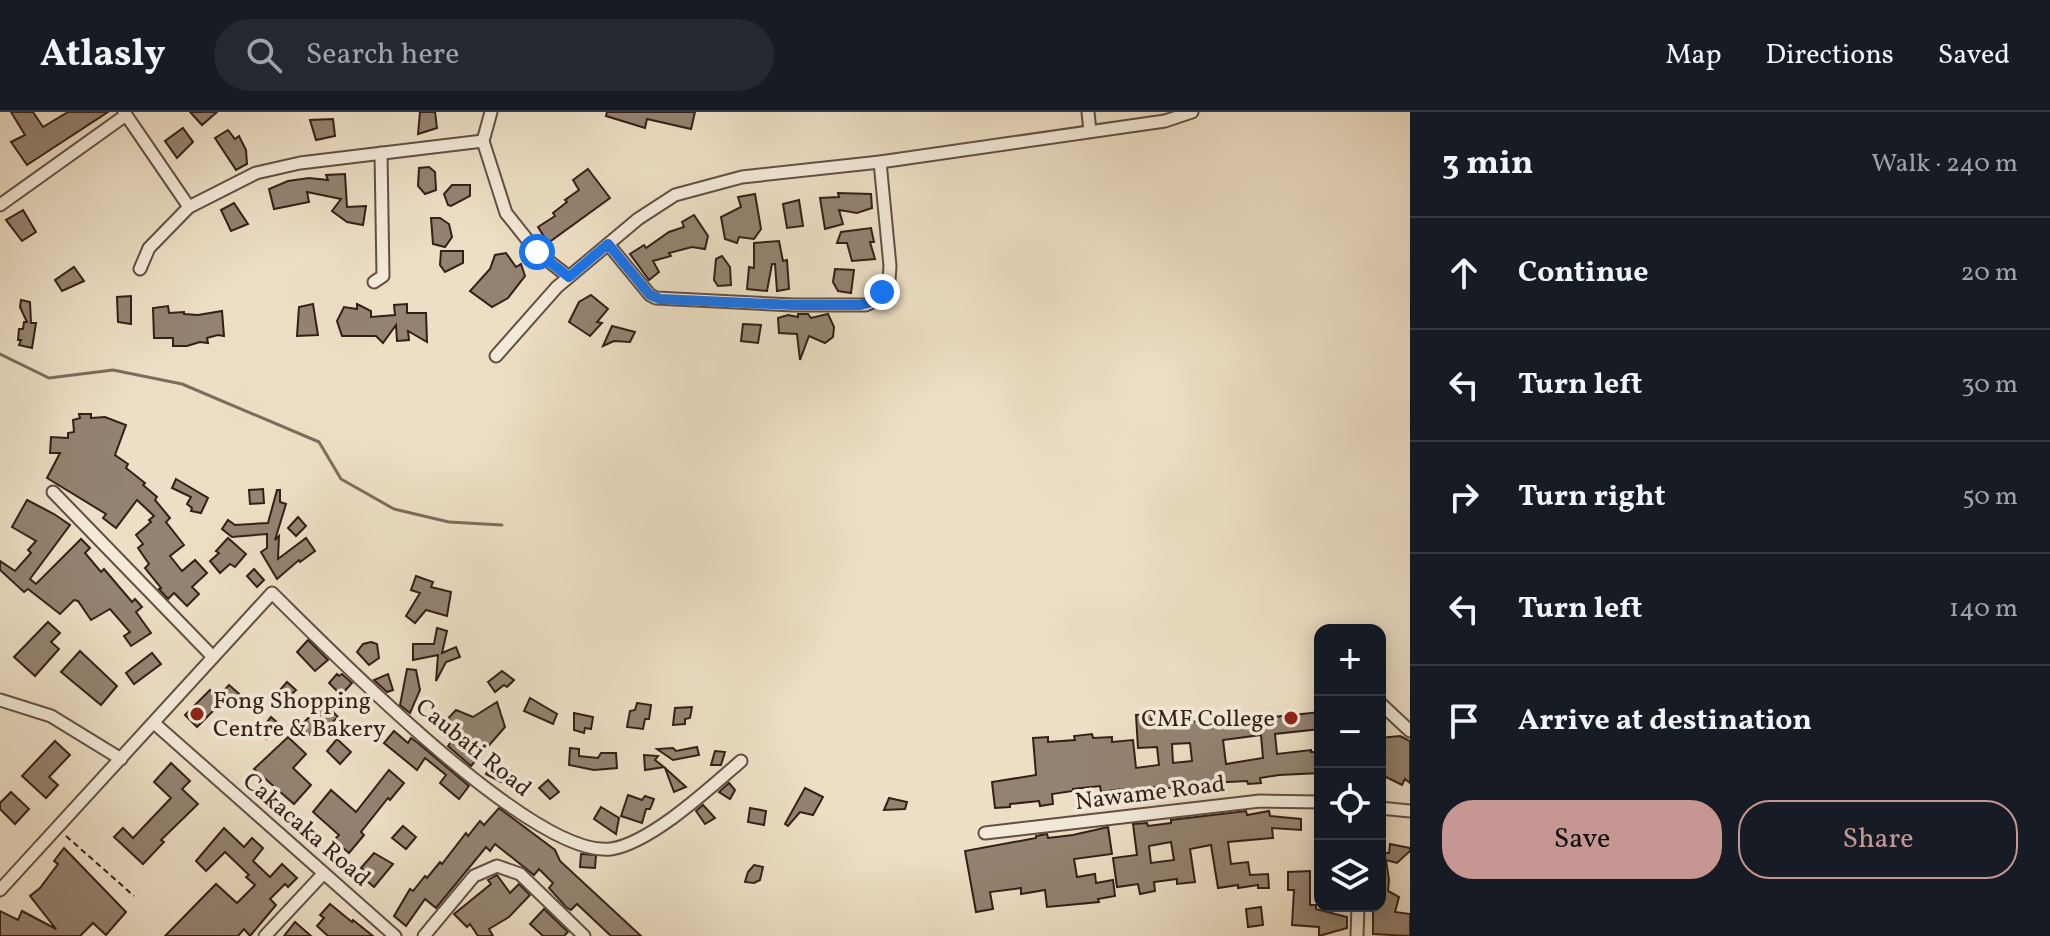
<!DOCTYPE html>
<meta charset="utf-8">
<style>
body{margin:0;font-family:Vollkorn,serif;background:#242831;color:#f1f3f6}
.controls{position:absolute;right:24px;bottom:24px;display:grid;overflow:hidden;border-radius:16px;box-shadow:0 4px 20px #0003}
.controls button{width:72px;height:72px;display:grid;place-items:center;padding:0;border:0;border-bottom:2px solid #363941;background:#171b24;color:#f1f3f6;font:40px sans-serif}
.stop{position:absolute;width:24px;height:24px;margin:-18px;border:6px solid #1a73e8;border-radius:50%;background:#fff}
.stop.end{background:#1a73e8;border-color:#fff;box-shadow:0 2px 8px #0008}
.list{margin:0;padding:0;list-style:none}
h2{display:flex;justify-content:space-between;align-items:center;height:104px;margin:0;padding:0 32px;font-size:34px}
h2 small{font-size:26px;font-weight:400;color:#9ea1a6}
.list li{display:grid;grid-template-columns:52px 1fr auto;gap:24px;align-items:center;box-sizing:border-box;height:112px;padding:0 32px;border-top:2px solid #363941}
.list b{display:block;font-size:30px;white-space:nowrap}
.list em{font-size:26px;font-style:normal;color:#9ea1a6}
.actions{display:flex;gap:16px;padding:24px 32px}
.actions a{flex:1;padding:18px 0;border:2px solid #c59692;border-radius:32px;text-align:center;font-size:28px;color:#c59692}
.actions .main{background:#c59692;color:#111}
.icon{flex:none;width:44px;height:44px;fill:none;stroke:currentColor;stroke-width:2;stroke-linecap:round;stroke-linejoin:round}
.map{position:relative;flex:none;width:1410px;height:824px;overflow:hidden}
header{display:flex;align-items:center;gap:48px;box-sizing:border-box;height:112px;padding:0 40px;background:#171b24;border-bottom:2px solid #363941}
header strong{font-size:38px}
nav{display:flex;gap:44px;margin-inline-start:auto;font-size:28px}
.search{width:560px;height:72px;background:#242831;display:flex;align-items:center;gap:20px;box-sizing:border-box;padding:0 28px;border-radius:44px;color:#9ea1a6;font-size:30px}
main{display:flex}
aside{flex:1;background:#171b24}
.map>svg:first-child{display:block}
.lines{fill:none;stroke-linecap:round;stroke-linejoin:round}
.stream{stroke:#7d6b5c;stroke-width:3}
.building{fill:#948371;stroke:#341f17;stroke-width:2;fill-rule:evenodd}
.minor-casing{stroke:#624f42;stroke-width:15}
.path{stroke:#341f17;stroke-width:2;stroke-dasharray:6 4;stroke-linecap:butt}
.minor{stroke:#f3ead9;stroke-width:11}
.route{stroke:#1a73e8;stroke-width:10}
.poi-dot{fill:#8f2418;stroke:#f3ead9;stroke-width:3}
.labels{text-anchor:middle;stroke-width:7;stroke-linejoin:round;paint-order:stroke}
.poi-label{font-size:24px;fill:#341f17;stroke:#f3ead9;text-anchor:start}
.street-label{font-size:24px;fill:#341f17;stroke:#f3ead9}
</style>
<header>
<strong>Atlasly</strong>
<div class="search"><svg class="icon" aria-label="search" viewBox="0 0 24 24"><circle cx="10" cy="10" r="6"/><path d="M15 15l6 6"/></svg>Search here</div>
<nav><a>Map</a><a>Directions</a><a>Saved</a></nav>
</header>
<main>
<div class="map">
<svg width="1410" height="824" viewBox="0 0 1410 824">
<rect width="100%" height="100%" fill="#eddfc5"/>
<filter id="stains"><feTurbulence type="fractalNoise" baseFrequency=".0025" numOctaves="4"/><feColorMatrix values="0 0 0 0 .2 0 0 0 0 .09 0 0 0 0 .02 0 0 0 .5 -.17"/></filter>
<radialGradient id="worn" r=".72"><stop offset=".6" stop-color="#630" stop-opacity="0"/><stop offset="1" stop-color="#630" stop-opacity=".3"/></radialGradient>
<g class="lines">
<polyline class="stream" points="0,242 49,266 113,258 182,272 319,330 341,367 394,397 449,410 502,413"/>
</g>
<g class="building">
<polygon points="11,0 33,0 43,15 68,0 108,0 27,53 11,30 25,23"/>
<polygon points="190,0 217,0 202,13"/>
<polygon points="420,0 435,0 437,16 418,22"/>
<polygon points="607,0 695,0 691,17 647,7 645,16 606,4"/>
<polygon points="333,7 335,24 316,28 310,8"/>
<polygon points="183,16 193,30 177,46 165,29"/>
<polygon points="228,18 235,27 239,24 246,38 247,52 236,58 215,26"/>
<polygon points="429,55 435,60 436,78 425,82 418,74 419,56"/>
<polygon points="588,57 610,86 548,131 538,115 555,104 553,101 567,90 565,88 579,78 573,68"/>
<polygon points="345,62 347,95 366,94 363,113 347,110 332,99 341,87 307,80 309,90 274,97 269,77 288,69 309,66 328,68 326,63"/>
<polygon points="452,73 470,73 470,84 451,94 448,93 444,82"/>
<polygon points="838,81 871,82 872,96 857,101 839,98 843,112 825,117 820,86 839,85"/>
<polygon points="755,82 761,117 754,127 739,125 737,131 725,127 721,105 741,95 738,85"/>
<polygon points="799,88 803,114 787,116 783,92"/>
<polygon points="234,91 248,112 231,119 221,98"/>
<polygon points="23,98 36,120 22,129 6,108"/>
<polygon points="694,103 708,124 705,137 692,135 669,141 671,144 653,149 659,160 649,168 630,142 644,133 646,136 669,120 684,115 682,110"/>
<polygon points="431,106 440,106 449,112 452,125 445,135 433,132"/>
<polygon points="871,116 874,130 870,130 875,147 852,149 847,131 837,131 841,120"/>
<polygon points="779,129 783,149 787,148 789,177 777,179 775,152 772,152 767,179 747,177 749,155 754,156 754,131"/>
<polygon points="441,139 463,139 463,151 445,160 440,153"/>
<polygon points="506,141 516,155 521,152 525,164 508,186 492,195 470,179 490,157 495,143"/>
<polygon points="722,144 730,155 731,173 718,174 714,168 716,147"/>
<polygon points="74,155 84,169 62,179 55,168"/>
<polygon points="835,157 854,158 851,181 838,179 833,170"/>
<polygon points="591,183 608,197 597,210 602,211 590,224 569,210 579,190"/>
<polygon points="131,184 131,212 118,210 117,185"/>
<polygon points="21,188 30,190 31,211 36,211 32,236 19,233 21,228 18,228 19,217 23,217 24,210 27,210 20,195"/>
<polygon points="313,192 318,223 297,224 299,195"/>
<polygon points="357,192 371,199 371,205 395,203 394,193 407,192 407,201 426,201 427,230 408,219 409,228 397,229 396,213 383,231 376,224 342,224 337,209 344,195 357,197"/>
<polygon points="168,194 169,201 184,200 184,202 198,203 222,199 224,224 218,223 207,226 208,231 200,230 187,234 173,234 173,226 154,226 153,196"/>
<polygon points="798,202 808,202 811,206 828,202 834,215 833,225 825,231 809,224 800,248 797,222 779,221 778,206 788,203 798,205"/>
<polygon points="743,212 761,213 758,231 741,229"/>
<polygon points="612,214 635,220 630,230 614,229 603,234"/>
<polygon points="79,302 91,302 91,306 105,305 126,313 115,343 128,352 126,356 145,371 143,373 157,385 155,388 170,406 166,410 184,433 170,444 182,459 195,448 207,461 192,475 199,482 187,494 174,481 168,487 159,477 161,476 145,456 149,452 138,436 143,432 136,423 151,410 149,408 154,404 137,388 116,416 103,406 106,402 47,366 60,341 50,341 51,325 68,326 68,321 74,320 73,308 80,306"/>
<polygon points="176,367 208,386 201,401 191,399 192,396 187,392 191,385 172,376"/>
<polygon points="263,377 264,391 250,392 249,378"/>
<polygon points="277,378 280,378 280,390 286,392 275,428 279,424 278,447 306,426 315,439 300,450 299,448 277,467 261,440 267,436 267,422 232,425 222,417 228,408 235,413 268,411"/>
<polygon points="27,388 54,402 70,413 30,467 36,472 81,427 90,436 85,441 101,460 104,457 132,490 135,487 142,495 136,500 151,521 131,534 124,524 130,520 110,497 91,508 78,489 74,488 60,502 28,477 24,480 0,458 0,449 15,459 31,441 28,438 36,429 12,415"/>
<polygon points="298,405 306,414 296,424 288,416"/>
<polygon points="228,426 246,442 235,455 230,452 220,461 210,449 219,441 216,439"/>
<polygon points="254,457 264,468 257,475 247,464"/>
<polygon points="416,464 433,470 431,475 451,480 447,504 426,498 415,511 406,504 420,481 411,478"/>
<polygon points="48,510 60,521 51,530 59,537 35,564 14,545"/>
<polygon points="437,516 447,519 442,541 456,535 460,545 446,550 436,569 438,543 413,548 413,532 434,532"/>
<polygon points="308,528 328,548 315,559 297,540"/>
<polygon points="371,530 377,532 379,546 369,553 357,540 363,532"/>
<polygon points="80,539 117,574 101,593 61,560"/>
<polygon points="152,541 161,552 134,572 126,561"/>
<polygon points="407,557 416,558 420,578 410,601 400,593"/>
<polygon points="502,559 514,568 507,575 504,573 495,580 488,570"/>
<polygon points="337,562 339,564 342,562 352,571 341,583 329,571"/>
<polygon points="388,562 393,578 387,580 374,568"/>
<polygon points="287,570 296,578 288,586 280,578"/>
<polygon points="229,573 244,586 235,597 220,583"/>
<polygon points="210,578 222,590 197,615 185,603"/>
<polygon points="530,586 557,602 553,612 524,599"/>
<polygon points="497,590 505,615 471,654 448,634 453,627 441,614 456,598 473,605"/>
<polygon points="324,591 338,605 327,615 323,610 309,623 300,614"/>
<polygon points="637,591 651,593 649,607 645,607 643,617 627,615 630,599 635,598"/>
<polygon points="692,595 690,606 685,607 685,612 673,613 675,596"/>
<path d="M1320,600V617L1275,622L1277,642L1311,638V640H1320V661L1279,663L1260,666L1261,671L1248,672L1247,669L1209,671V676L1178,682L1177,675L1162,677V674L1123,680L1122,677L1101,680L1100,674L1073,677V679L1052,682L1053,692L1040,694L1039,689L1010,692V695L995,696L992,670L1036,663L1033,626L1048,625V630L1075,628L1074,624L1092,622L1093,626L1112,625V630L1133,628L1136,656L1159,653L1157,635L1138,636L1136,603L1151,602L1152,613L1199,609V613ZM1261,623L1263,646L1226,652L1223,628ZM1190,631L1192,649L1173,651L1172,632Z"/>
<polygon points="574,601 593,605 591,617 585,616 584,621 574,618"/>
<polygon points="271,605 279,612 266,627 258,621"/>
<polygon points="394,619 408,631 411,626 418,631 469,674 459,687 440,671 446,663 425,646 417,658 384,631"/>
<polygon points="1400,624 1410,629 1410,671 1405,667 1402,673 1386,665 1380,665 1380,626"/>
<polygon points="288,625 306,642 293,656 311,673 294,692 254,657"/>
<polygon points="337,627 351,640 340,652 327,639"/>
<polygon points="55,629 70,643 49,665 58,673 46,686 22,664"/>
<polygon points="697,635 699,643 673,648 657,637 673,636 676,639"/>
<polygon points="570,636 579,637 579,644 598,646 601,641 616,641 617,656 594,658 569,653"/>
<polygon points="715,639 725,640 721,653 711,653"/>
<polygon points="644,643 658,644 655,648 664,655 645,658"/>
<polygon points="493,649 510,658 501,670 486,662"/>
<polygon points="171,651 190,669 182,677 198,692 161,728 164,730 143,752 114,725 123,716 133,726 171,686 154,670"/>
<polygon points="665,656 686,675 674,680"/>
<polygon points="389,658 404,671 390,688 388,686 361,720 364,723 349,741 334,728 339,723 313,700 331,678 356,700"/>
<polygon points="548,668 559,680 550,687 539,676"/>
<polygon points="729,671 735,678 730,687 719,680"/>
<polygon points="805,676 823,685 813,703 800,700 788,714 785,712"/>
<polygon points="11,680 29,697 15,712 0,697 0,691"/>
<polygon points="628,683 642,688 645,684 654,687 650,697 646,697 642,711 621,704"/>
<polygon points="889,686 907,690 905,697 884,698"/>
<polygon points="703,693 715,706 705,712 696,699"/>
<polygon points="601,695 619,706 616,722 594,707"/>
<polygon points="499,696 555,738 560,749 641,824 611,824 577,792 571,798 566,795 549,776 553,771 539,757 534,763 495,732 490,739 486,735 436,796 425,787 406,814 394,804 410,777 413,779 425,764 427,766 440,750 442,752 466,721 468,724 480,709 484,713"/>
<polygon points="750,696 766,699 764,713 748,710"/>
<path d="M1246,699L1247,703L1269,699L1270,704L1301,707V718L1272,716L1273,726L1228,730L1231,752L1248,750L1250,763L1268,762L1269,776H1258V773L1238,776V773L1218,776L1211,733L1190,737L1195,770L1177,772V767L1154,770L1155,779L1140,782L1138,772L1117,775L1113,746L1137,743L1133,712L1147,711L1148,714L1171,711V708ZM1171,730L1174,748L1151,751L1149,734Z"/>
<polygon points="403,714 416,725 406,737 392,726"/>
<polygon points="1108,715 1112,742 1074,747 1077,765 1095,762 1096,771 1113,768 1115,784 1098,787 1099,790 1047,795 1045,778 1021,782 1021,776 990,780 993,797 976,800 965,739 1036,726 1036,724 1047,722 1048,726 1073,723"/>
<polygon points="224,716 244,735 252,726 263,736 253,749 270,765 282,752 297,766 288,775 285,772 270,787 276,793 250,824 244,817 238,824 165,824 216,772 237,791 255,773 246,765 249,763 225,740 206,759 196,749"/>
<polygon points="1390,732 1410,736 1410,739 1397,751 1386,748 1389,768 1388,779 1399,785 1395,800 1410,802 1410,824 1373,822 1373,794 1380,794 1380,741 1389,741"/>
<polygon points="64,736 126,800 106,823 93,811 80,824 0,824 0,799 18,808 22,799 56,817 30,784 40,776 58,752 54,749"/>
<polygon points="374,741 393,752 374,775 367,769 370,764 361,756"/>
<polygon points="581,742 596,743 595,756 580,755"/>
<polygon points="754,753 763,755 760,768 754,771 745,770 748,760"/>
<polygon points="1310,759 1310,793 1316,793 1316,797 1347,805 1347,816 1319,824 1319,815 1292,813 1294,778 1288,778 1288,760"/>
<polygon points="497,763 510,781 519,772 530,783 509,805 489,817 493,824 478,824 470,812 467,815 454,802 491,772 488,768"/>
<polygon points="330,792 352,810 353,808 373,824 328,824 317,814 324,806 320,803"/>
<polygon points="1261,795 1263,813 1248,815 1246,797"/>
<polygon points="544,797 568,820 564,824 543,824 530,812"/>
<polygon points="295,810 311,824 284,824"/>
</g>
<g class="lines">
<g class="minor-casing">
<g id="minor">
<polyline points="124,0 189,95"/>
<polyline points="491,0 483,29 506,101 537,140 569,165"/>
<polyline points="1088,0 1090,19"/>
<polyline points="0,93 126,3"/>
<polyline points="608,132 650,183 656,186 793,193 866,193 875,189 889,168 890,154 880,50"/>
<polyline points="140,157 149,136 189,95 256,61 300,51 483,29"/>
<polyline points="374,170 383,164 381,41"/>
<polyline points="496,244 557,175 638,107 675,83 742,65 880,50 1165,9 1192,0"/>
<polyline points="53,380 213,545"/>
<polyline points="0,588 51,604 121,647"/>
<polyline points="1380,591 1410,619"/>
<polyline points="154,611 395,824"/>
<polyline points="1380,696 1410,699"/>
<polyline points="985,721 1260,689 1320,690"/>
<path d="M0,778L272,481C330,538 533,747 611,737C651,731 711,675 741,649"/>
<polyline points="265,824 323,762"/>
<polyline points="424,824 474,764 497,754 520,762 584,824"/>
<polyline points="1357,824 1358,794"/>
</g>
</g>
<polyline class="path" points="66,724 134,784"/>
<use href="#minor" class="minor"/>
</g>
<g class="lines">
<polyline class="route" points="537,140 569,165 608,132 650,183 660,187 793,193 860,193 875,189 882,180"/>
</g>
<g class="poi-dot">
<circle cx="197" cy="602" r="8"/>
<circle cx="1291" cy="606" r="8"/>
</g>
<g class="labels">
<g class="poi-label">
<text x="213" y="596">Fong Shopping<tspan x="213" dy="28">Centre &amp; Bakery</tspan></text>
<text x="1275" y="614" text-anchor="end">CMF College</text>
</g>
<g class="street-label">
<text transform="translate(474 635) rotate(39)" y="8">Caubati Road</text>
<text transform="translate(1150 680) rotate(-7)" y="8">Nawame Road</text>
<text transform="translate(307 717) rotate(41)" y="8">Cakacaka Road</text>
</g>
</g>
<rect width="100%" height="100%" filter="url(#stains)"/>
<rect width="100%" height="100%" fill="url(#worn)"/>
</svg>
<div class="controls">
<button>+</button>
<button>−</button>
<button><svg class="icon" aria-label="locate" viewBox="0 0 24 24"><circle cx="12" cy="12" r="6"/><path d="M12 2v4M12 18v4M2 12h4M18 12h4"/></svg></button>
<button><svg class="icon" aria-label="layers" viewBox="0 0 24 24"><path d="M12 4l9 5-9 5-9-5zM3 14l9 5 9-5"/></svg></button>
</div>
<div class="stop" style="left:537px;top:140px"></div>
<div class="stop end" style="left:882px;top:180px"></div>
</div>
<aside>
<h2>3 min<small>Walk · 240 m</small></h2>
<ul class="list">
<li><svg class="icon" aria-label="ahead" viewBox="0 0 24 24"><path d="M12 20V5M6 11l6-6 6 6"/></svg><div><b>Continue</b></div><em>20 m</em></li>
<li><svg class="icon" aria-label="left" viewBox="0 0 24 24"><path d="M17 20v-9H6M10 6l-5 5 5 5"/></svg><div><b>Turn left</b></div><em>30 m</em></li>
<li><svg class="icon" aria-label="right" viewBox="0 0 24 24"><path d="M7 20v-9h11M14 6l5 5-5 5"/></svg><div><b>Turn right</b></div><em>50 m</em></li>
<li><svg class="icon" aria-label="left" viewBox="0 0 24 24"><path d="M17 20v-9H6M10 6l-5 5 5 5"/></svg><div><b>Turn left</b></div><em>140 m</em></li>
<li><svg class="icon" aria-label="arrive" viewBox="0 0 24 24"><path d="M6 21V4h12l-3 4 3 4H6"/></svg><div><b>Arrive at destination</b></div></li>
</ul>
<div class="actions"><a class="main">Save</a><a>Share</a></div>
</aside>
</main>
